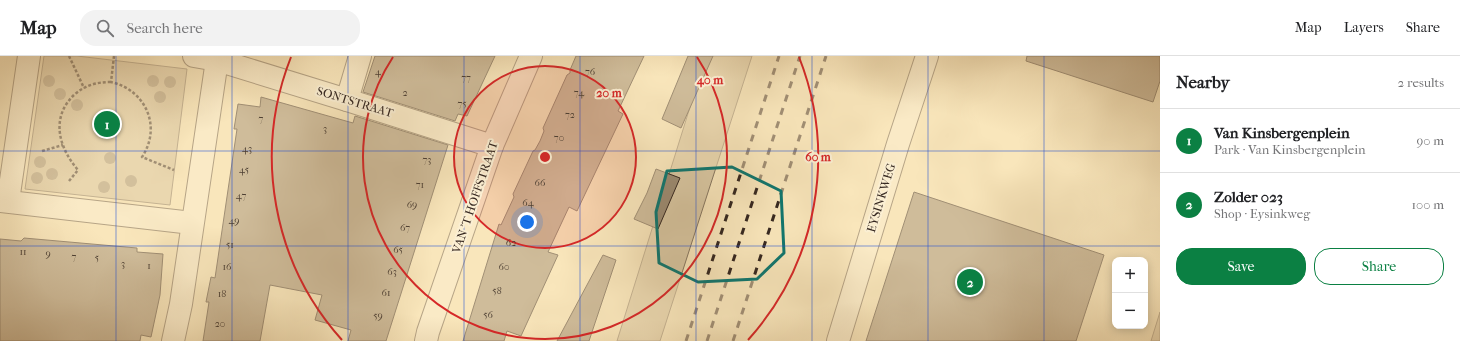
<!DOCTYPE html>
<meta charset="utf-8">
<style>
body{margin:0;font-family:"IM FELL French Canon",serif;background:#f2f2f2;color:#202124}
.controls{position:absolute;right:12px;bottom:12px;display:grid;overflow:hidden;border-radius:8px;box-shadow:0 2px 10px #0003}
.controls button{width:36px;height:36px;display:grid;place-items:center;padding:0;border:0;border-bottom:1px solid #e0e0e0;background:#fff;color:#202124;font:20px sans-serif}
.you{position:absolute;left:527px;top:166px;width:14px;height:14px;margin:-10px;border:3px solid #fff;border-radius:50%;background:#1a73e8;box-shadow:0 0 0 6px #1a73e833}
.badge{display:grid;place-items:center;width:26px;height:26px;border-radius:50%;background:#0b8043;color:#fff;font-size:13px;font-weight:700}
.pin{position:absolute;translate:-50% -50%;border:2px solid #fff;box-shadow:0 1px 4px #0006}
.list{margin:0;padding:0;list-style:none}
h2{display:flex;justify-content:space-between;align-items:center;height:52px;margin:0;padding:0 16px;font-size:17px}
h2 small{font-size:13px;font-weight:400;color:#757577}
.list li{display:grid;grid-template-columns:26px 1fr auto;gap:12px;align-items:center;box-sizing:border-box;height:64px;padding:0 16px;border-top:1px solid #e0e0e0}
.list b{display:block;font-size:15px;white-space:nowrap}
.list p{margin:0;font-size:13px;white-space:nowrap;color:#757577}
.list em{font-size:13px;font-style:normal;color:#757577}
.actions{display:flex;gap:8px;padding:12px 16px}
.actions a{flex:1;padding:9px 0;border:1px solid #0b8043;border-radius:16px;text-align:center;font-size:14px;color:#0b8043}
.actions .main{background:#0b8043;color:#fff}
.icon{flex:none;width:22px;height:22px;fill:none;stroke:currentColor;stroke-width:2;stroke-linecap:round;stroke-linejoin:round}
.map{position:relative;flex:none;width:1160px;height:285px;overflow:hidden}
header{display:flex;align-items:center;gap:24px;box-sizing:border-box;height:56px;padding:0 20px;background:#fff;border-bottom:1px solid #e0e0e0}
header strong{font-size:19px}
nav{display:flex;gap:22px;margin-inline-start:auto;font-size:14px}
.search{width:280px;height:36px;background:#f2f2f2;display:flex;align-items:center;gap:10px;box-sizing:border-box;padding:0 14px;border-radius:16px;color:#757577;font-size:15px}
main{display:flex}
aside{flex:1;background:#fff}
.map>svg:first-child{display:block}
.green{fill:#d8c6a1;stroke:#867660}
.building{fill:#9b8a71;stroke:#352720}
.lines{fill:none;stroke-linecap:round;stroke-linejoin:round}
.minor-casing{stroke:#665747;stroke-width:24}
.path{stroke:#352720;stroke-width:2.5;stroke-dasharray:3 2;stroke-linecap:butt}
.minor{stroke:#fbefd3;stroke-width:22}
.rail{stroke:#352720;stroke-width:3;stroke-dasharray:7 7;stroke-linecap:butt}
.tree{fill:#a49377}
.marked{fill:none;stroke:#0f766e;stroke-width:3;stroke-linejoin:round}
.grid{fill:none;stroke:#1d4ed8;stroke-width:1;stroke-opacity:0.55}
.ring{fill:none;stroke:#d62828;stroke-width:2}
.labels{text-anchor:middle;stroke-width:4;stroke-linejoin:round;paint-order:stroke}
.number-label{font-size:10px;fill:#4e4034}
.street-label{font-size:12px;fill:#352720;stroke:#fbefd3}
.centre{fill:#d62828;stroke:#fbefd3;stroke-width:2}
.ring-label{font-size:12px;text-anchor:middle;font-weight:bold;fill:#d62828;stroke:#fbefd3;stroke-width:4;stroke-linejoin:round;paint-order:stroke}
</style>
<header>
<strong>Map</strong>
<div class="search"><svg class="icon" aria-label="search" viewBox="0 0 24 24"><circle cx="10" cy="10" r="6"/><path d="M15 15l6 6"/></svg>Search here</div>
<nav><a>Map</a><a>Layers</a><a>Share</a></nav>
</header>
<main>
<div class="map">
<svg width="1160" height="285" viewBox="0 0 1160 285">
<rect width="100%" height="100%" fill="#f9e6bb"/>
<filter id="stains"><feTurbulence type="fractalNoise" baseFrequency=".005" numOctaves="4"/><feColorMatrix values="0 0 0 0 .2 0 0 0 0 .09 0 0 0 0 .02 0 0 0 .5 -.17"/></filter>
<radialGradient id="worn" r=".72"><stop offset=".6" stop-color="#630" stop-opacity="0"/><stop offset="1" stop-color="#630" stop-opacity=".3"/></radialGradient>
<g class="green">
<polygon points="44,0 77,0 187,13 170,149 25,133"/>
<polygon points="706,0 752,0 660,285 617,285"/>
<polygon points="1160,256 1160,285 1151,285"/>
</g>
<g class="building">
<polygon points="375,0 495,0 467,60 458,58 455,65 363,36"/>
<polygon points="576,0 644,0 618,55 623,58 577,155 569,151 548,196 558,199 521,280 507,275 504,285 463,285 499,168 501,169 514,141 513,138 533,95 535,94 540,85 544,75 543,72 567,19 570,17 570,14"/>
<polygon points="688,0 713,0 681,72 662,63"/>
<polygon points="1027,0 1160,0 1160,25 1153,46 1026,5"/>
<polygon points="261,41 353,67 355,60 448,89 386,285 348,285 351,274 315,264 322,239 270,229 260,285 203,285 209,246 206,246 211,221 215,222 237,73 234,73 238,48 260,51"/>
<polygon points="656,113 680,122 658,173 634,163 647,137"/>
<polygon points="914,136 1104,199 1076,285 866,285"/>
<polygon points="24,182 137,192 137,196 163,198 160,239 151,281 141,279 140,285 0,285 0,183 21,185"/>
<polygon points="603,199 616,204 589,285 557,285"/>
</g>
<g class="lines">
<g class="minor-casing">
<g id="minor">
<polyline points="194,0 217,4 347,44 492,90"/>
<polyline points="347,44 360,0"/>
<polyline points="0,145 192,167"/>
<polyline points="8,145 29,0"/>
<polyline points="173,285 181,248 217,4"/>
<polyline points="426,285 428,276 492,90 531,0"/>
<polyline points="838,285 898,88 927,0"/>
</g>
</g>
<g class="path">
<polyline points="69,0 84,32"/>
<path d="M114,0L111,26C146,34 162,71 142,101L174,114"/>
<polyline points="42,95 63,89"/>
<path d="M69,125L78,114C59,92 50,62 74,39C85,29 97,26 111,26"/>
</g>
<use href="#minor" class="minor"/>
<g class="rail">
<polyline points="686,285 779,0"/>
<polyline points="707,285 800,0"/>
<polyline points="733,285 826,0"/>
</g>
</g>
<g class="tree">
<circle cx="49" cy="25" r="6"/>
<circle cx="153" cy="25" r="6"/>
<circle cx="170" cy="26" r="6"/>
<circle cx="60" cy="38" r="6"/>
<circle cx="160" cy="41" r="6"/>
<circle cx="77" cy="49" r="6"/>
<circle cx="110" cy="102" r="6"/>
<circle cx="40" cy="106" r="6"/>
<circle cx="52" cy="118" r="6"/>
<circle cx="37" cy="122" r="6"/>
<circle cx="131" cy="125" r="6"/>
<circle cx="104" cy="131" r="6"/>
</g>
<path d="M0 0H1160V285H0ZM732,111L781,135L784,197L757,223L698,226L659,207L656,156L667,115Z" fill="#f9e6bb" fill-opacity=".55" fill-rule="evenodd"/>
<path class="marked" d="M732,111L781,135L784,197L757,223L698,226L659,207L656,156L667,115Z"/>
<path class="grid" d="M116,0V285M232,0V285M348,0V285M464,0V285M580,0V285M696,0V285M812,0V285M928,0V285M1044,0V285M0,95H1160M0,190H1160"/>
<circle cx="545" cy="101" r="91" fill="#d62828" fill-opacity=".12"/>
<g class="ring">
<circle cx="545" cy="101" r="91"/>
<path d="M697 1A182 182 0 1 1 393 1"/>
<path d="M342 284A273 273 0 0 1 291 1M799 1A273 273 0 0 1 748 284"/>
</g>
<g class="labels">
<g class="number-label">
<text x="378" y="19">4</text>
<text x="590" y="19">76</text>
<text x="466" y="25">77</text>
<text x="405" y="40">2</text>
<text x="579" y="40">74</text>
<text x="462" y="51">75</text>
<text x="570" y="62">72</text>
<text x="261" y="66">7</text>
<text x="325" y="76">3</text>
<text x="559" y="85">70</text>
<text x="247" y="96">43</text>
<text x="427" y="107">73</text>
<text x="244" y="117">45</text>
<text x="540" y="130">66</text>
<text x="420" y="132">71</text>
<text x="241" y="143">47</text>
<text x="528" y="150">64</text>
<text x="412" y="152">69</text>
<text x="234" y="168">49</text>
<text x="405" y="175">67</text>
<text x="511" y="190">62</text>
<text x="230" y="192">51</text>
<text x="398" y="197">65</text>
<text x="23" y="199">11</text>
<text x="48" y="201">9</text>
<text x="74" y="204">7</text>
<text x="97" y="205">5</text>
<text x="123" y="211">3</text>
<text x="149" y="213">1</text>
<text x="227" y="214">16</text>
<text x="504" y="214">60</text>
<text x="392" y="219">63</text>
<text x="497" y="238">58</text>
<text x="386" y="240">61</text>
<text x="222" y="241">18</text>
<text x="488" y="262">56</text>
<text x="378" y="263">59</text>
<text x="220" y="271">20</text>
</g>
<g class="street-label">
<text transform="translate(355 46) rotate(17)" y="4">SONTSTRAAT</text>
<text transform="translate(475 141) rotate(-71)" y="4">VAN 'T HOFFSTRAAT</text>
<text transform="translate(881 142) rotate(-73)" y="4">EYSINKWEG</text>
</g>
</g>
<circle cx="545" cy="101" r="6" class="centre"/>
<g class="ring-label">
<text x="710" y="28">40 m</text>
<text x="609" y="41">20 m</text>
<text x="818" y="105">60 m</text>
</g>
<rect width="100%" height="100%" filter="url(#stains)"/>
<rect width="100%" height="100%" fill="url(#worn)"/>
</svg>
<div class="controls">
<button>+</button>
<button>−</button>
</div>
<div class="you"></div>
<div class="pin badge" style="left:107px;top:68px">1</div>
<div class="pin badge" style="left:970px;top:226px">2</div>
</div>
<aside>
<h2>Nearby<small>2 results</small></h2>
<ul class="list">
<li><span class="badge">1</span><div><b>Van Kinsbergenplein</b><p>Park · Van Kinsbergenplein</p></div><em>90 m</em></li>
<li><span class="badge">2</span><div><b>Zolder 023</b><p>Shop · Eysinkweg</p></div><em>100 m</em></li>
</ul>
<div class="actions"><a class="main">Save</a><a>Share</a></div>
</aside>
</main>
